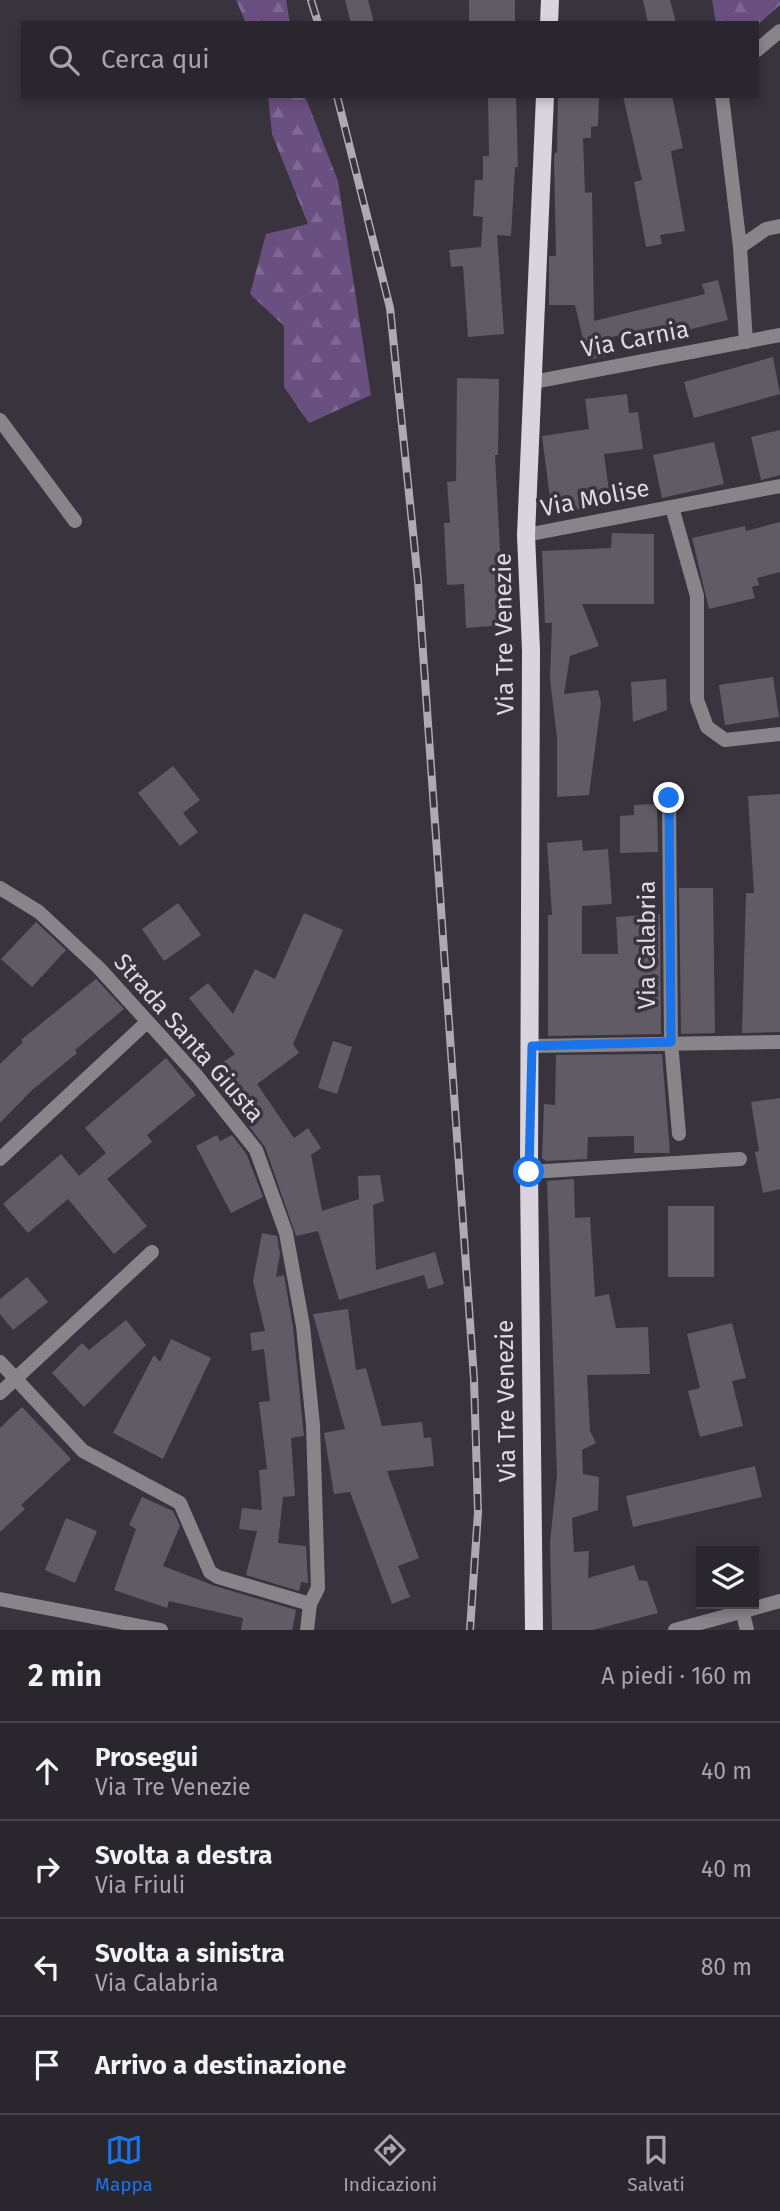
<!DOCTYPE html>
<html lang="it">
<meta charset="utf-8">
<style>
body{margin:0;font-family:"Fira Sans",sans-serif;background:#322e36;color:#f1f3f6}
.controls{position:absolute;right:21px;bottom:21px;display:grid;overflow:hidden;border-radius:0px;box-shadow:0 4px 10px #0003}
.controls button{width:63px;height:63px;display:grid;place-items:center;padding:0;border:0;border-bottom:2px solid #46434a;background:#2a262e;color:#f1f3f6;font:35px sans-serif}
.stop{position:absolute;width:21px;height:21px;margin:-16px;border:5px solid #1a73e8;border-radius:50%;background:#fff}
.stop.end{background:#1a73e8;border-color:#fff;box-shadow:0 2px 7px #0008}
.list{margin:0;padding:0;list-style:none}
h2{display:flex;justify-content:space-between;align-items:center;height:91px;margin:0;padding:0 28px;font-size:30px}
h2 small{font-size:23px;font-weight:400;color:#a5a5aa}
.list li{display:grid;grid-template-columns:46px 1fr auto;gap:21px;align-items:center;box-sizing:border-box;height:98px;padding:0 28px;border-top:2px solid #46434a}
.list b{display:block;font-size:26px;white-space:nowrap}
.list p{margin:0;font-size:23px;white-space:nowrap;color:#a5a5aa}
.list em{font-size:23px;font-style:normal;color:#a5a5aa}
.icon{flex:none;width:38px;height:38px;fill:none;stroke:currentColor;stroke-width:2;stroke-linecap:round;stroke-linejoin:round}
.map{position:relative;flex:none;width:780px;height:1630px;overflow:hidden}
.search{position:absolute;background:#2a262e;box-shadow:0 4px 10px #0003;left:21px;right:21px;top:21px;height:77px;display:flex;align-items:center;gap:18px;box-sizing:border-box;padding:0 24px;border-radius:0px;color:#a5a5aa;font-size:26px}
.sheet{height:483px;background:#2a262e}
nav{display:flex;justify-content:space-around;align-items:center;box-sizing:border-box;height:98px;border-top:2px solid #46434a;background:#2a262e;font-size:19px;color:#a5a5aa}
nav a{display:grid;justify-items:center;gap:4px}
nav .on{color:#1a73e8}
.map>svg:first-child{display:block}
.forest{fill:url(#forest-firs)}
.building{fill:#605b65}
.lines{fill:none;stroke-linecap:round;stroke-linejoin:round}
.street{stroke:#88858a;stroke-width:14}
.primary{stroke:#dad4df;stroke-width:18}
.rail-casing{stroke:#aeaab2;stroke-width:8}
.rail{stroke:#38333d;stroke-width:5;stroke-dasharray:16;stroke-linecap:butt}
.route{stroke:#1a73e8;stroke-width:9}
.labels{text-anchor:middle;stroke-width:7;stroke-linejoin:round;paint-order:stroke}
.street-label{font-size:24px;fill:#dedbe1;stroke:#38333d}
</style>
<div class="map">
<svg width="780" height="1630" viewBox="0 0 780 1630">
<defs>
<pattern id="forest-firs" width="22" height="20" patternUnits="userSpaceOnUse" patternTransform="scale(1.75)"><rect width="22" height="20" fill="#6a4f81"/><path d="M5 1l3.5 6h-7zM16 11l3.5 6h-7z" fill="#7f6893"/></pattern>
</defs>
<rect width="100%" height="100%" fill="#38333d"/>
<g class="forest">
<polygon points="236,0 286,0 290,23 246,23"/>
<polygon points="712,0 780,0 780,5 757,25 716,23"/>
<polygon points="268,96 305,96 338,181 371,395 309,423 284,387 284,326 250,294 266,234 308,224 272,134"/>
</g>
<g class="building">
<polygon points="345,0 368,0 374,23 351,23"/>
<rect x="469" y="0" width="46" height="23"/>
<polygon points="643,0 670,0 676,23 648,23"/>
<polygon points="488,96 516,96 518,167 515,167 511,236 497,235 504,334 468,337 463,266 451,267 449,250 481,247 483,217 473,216 475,180 483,180 483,156 489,156"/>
<polygon points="558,96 599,96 598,126 591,127 591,138 583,138 585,193 592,192 594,321 705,294 702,284 718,280 728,320 671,334 673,341 652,345 648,328 608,338 612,355 588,360 575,305 549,305 549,256 556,256 554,155 557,151"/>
<polygon points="623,96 672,96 683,148 671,151 685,231 660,235 662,244 646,247 634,182 642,180"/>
<polygon points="773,357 780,394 694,418 684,382"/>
<polygon points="457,378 499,379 498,455 495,455 504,625 466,628 464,584 447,585 444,523 450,523 447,482 456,481"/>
<polygon points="627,394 629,413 638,412 643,449 604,454 611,505 552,513 542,436 589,429 585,399"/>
<polygon points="780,430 780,475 761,480 751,437"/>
<polygon points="714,442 724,484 662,498 653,455"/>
<polygon points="780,522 780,572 757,578 759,585 752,587 755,598 709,609 692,538 745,526 746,531"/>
<polygon points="612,533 654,534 654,604 582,604 599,646 570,656 564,694 598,690 601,703 589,795 557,797 557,738 550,679 552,623 545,623 542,551 611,548"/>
<polygon points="773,677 779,717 725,725 719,685"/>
<polygon points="666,679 667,710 633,722 631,682"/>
<polygon points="173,766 200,800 183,813 198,832 180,846 138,793"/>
<polygon points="780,794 780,1032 742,1033 746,893 754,893 748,796"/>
<polygon points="657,804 658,852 620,853 620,816 634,815 634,805"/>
<polygon points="582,840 583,851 608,849 612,904 582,906 582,954 618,954 616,917 660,914 661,1034 548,1036 548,915 552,915 547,843"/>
<polygon points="679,888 713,888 715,1033 681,1034"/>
<polygon points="178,903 201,935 164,961 142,929"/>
<polygon points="304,913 343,930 293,1044 299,1053 257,1084 294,1138 308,1128 321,1148 311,1155 322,1211 359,1199 358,1176 380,1175 384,1201 373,1205 376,1270 435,1252 444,1284 428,1289 424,1275 339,1300 318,1231 296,1236 265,1147 249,1126 259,1121 219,1065 235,1054 189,998 208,983 233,1014 255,969 275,979"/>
<polygon points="36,922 66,950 32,987 1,959"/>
<polygon points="96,979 124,1009 75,1050 77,1053 31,1091 0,1123 0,1064 23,1042 21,1040"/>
<polygon points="333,1041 352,1047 337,1094 318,1088"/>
<polygon points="662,1054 670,1153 634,1153 634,1136 588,1137 587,1159 546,1161 542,1158 544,1104 555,1105 556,1055"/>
<polygon points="166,1058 196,1095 147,1135 152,1142 107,1179 147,1226 114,1254 68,1199 28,1233 3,1204 61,1154 79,1176 106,1153 85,1128"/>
<polygon points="780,1098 780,1189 763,1193 755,1152 759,1151 751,1102"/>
<polygon points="217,1135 220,1141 232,1135 247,1155 263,1197 231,1213 196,1146"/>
<polygon points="574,1179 575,1218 590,1217 595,1297 609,1294 616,1328 648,1327 650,1374 587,1375 590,1431 596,1443 582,1450 583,1474 599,1477 598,1510 572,1518 574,1552 589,1551 588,1578 634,1565 639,1580 647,1581 658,1613 593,1630 552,1630 550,1542 557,1475 547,1181"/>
<rect x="668" y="1206" width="46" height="71"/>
<polygon points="262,1233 277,1236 280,1254 276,1277 284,1275 293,1327 304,1436 291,1438 295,1496 283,1497 278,1543 306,1546 308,1583 301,1582 299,1591 246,1575 257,1531 239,1529 242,1508 262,1510 259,1470 267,1469 259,1402 270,1401 264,1349 252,1351 250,1333 265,1331 253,1281"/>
<polygon points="27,1277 48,1302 13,1330 0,1314 0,1299"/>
<polygon points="348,1309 356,1370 366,1368 382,1426 422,1422 424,1438 431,1437 434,1466 387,1471 419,1558 398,1566 410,1597 392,1604 350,1492 334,1494 324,1433 345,1429 313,1314"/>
<polygon points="126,1320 146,1345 84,1407 52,1373 82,1343 89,1350"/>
<polygon points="732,1323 746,1378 732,1381 743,1426 700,1437 688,1391 700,1388 687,1334"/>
<polygon points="171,1339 211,1358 163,1459 113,1433 154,1355 160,1362"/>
<polygon points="22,1407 71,1459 21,1505 25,1509 0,1532 0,1428"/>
<polygon points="755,1466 762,1497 633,1527 626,1496"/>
<polygon points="142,1497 173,1511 180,1526 163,1566 215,1586 296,1610 292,1630 241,1630 243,1618 169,1601 167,1608 114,1590 136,1529 129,1525"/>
<polygon points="66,1518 97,1531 75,1583 45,1570"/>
</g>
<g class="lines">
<g class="street">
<polyline points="757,50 780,31"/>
<polyline points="722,96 740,247 746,342"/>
<polyline points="740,247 766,229 780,226"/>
<polyline points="533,382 780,335"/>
<polyline points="0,420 75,521"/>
<polyline points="672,507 697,596 697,700 707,727 725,740 780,734"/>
<polyline points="526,535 780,486"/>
<polyline points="669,798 671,1042 679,1134"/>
<polyline points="0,888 39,912 99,968 197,1076 256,1150 286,1233 303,1326 313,1425 318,1588 310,1604 307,1630"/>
<polyline points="532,1046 780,1042"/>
<polyline points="0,1159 146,1023"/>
<polyline points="529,1172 740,1159"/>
<polyline points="0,1362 83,1451 180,1503 210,1572 218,1577 310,1604"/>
<polyline points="0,1393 152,1252"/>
<polyline points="0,1599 161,1630"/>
<polyline points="742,1610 747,1630"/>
<polyline points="675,1630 780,1601"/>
</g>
<g class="primary">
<polyline points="549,23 550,0"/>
<polyline points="534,1630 529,1172 531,650 526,535 545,96"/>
</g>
<g class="rail-casing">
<g id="rail">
<polyline points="311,0 318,23"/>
<polyline points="337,96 390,308 418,581 474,1379 478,1512 470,1630"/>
</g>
</g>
<use href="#rail" class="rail"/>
</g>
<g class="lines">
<polyline class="route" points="529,1172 532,1046 671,1042 669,798"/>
</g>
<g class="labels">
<g class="street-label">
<text transform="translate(635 339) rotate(-11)" y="8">Via Carnia</text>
<text transform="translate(595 498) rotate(-11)" y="8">Via Molise</text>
<text transform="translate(504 634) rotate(-91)" y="8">Via Tre Venezie</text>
<text transform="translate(647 945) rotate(-90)" y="8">Via Calabria</text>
<text transform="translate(189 1038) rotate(49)" y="8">Strada Santa Giusta</text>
<text transform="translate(506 1401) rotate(-91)" y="8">Via Tre Venezie</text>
</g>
</g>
</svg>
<div class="controls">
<button><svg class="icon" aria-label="layers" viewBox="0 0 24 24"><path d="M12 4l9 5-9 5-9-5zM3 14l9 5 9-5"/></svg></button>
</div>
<div class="stop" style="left:529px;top:1172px"></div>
<div class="stop end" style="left:669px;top:798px"></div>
<div class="search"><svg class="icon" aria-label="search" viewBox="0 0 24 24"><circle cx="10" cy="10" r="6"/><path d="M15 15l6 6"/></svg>Cerca qui</div>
</div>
<section class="sheet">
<h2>2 min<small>A piedi · 160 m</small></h2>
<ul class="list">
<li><svg class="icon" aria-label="ahead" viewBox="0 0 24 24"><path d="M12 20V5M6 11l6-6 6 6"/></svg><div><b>Prosegui</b><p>Via Tre Venezie</p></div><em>40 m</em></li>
<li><svg class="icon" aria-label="right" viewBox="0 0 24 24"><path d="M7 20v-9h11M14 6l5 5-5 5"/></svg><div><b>Svolta a destra</b><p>Via Friuli</p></div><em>40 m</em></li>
<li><svg class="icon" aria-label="left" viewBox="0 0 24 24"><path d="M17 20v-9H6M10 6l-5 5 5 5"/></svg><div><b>Svolta a sinistra</b><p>Via Calabria</p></div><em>80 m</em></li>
<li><svg class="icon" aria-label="arrive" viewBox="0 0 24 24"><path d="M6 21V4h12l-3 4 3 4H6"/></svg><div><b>Arrivo a destinazione</b></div></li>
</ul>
</section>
<nav>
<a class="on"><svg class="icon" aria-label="map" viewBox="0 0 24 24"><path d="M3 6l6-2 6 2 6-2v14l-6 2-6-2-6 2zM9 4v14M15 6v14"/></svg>Mappa</a>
<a><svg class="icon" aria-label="directions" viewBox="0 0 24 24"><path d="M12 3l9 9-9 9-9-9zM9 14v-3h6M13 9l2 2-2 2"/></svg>Indicazioni</a>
<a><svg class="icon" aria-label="saved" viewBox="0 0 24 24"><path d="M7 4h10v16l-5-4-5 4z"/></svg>Salvati</a>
</nav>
